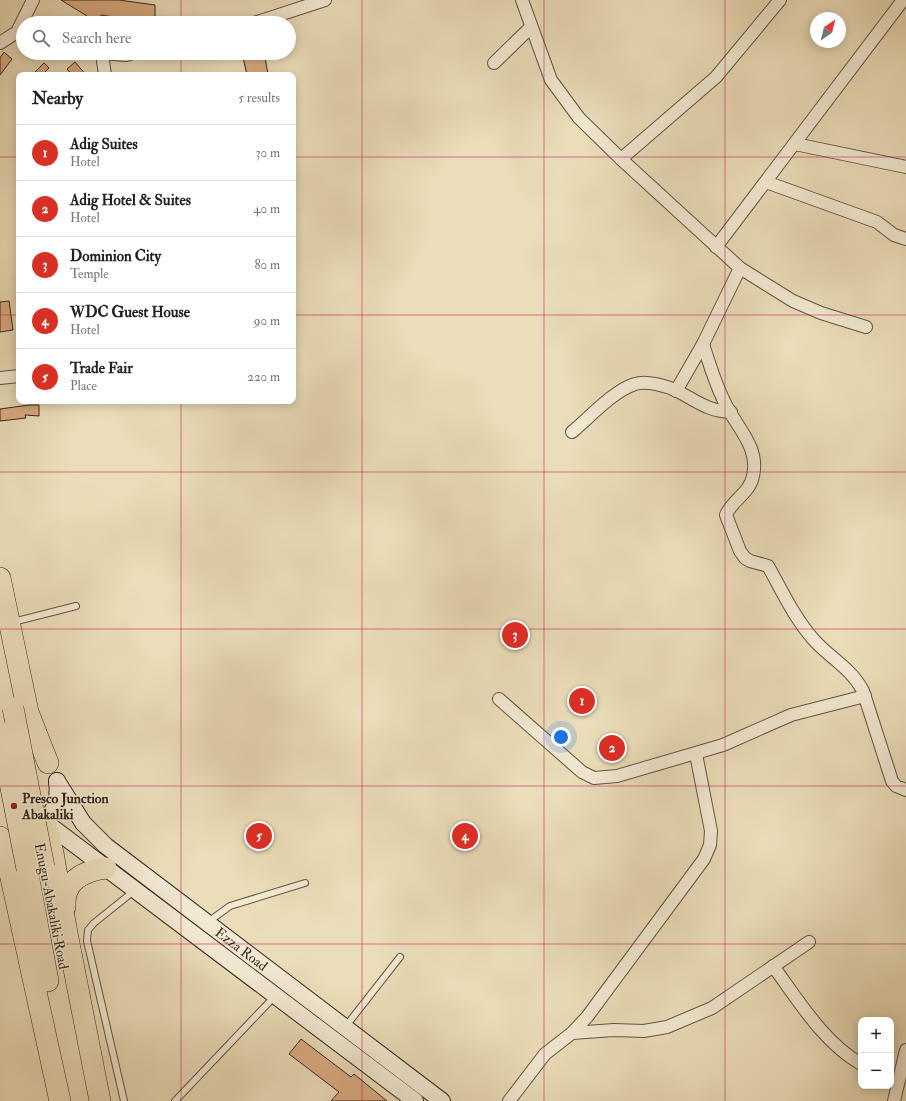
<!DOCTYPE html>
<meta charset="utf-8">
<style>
body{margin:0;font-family:"IM FELL Double Pica",serif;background:#f6f6f6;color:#202124}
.controls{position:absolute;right:12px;bottom:12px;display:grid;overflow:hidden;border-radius:8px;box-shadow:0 2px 10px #0003}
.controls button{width:36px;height:36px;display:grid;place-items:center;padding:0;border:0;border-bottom:1px solid #e0e0e0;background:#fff;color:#202124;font:20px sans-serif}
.compass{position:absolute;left:810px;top:12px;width:36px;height:36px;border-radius:50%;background:#fff;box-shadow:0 2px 10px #0003;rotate:35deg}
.you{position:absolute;left:561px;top:737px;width:14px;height:14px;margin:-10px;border:3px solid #fff;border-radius:50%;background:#1a73e8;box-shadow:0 0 0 6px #1a73e833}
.badge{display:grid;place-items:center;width:26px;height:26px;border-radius:50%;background:#d93025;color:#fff;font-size:13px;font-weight:700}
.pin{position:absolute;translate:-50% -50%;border:2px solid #fff;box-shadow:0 1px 4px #0006}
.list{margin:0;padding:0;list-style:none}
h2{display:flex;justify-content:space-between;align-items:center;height:52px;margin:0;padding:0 16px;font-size:17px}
h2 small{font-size:13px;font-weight:400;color:#757577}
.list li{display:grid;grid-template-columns:26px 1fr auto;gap:12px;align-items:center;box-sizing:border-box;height:56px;padding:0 16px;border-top:1px solid #e0e0e0}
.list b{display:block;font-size:15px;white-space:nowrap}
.list p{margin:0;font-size:13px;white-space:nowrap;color:#757577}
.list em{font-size:13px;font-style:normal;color:#757577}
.icon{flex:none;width:22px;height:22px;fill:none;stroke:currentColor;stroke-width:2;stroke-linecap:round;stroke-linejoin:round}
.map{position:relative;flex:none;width:906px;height:1101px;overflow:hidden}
.search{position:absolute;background:#fff;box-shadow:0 2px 10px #0003;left:16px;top:16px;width:280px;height:44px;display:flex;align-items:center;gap:10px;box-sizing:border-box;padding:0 14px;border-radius:22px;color:#757577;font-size:15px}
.panel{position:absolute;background:#fff;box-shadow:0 2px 10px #0003;left:16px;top:72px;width:280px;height:332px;border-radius:8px}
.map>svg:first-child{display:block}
.building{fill:#dbac83;stroke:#35281c}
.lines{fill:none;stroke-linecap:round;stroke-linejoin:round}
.lane-casing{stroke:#625543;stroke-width:8}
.street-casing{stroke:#625543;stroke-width:14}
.secondary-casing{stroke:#35281c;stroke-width:18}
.highway-casing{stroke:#35281c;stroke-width:22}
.lane{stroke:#f2e9d2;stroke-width:6}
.street{stroke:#f2e9d2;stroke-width:12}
.secondary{stroke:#f2e9d2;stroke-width:16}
.highway{stroke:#ebddb9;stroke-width:21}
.highway-bridge-casing{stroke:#35281c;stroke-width:22;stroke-linecap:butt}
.highway-bridge{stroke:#ebddb9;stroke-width:21}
.grid{fill:none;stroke:#c2185b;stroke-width:1;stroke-opacity:0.55}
.poi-dot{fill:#8f2418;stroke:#f2e9d2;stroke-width:1.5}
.labels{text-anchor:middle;stroke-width:3;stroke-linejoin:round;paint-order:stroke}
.poi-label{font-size:14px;font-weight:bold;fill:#35281c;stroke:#f2e9d2;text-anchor:start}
.street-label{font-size:14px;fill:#35281c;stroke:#f2e9d2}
</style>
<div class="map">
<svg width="906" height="1101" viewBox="0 0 906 1101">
<rect width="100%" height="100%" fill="#ebddb9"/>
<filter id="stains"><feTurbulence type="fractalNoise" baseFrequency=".005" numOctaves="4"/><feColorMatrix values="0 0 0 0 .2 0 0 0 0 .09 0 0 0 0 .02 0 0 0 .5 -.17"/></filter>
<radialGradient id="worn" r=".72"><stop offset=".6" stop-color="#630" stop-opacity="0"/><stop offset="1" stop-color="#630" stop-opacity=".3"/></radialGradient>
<g class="building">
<polygon points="61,0 119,0 155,5 155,17 140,18 139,21 101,15 96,23 83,23 87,16"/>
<polygon points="4,52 12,59 0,75 0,58"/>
<polygon points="242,53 264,53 268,74 247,75"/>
<polygon points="75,62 86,75 72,75 67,69"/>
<polygon points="44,63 49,68 42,75 32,75"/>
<polygon points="9,301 13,330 0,332 0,302"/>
<polygon points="29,405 39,405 39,416 25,415 26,418 0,421 0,409"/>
<polygon points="301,1039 351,1077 354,1074 387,1101 331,1101 339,1092 289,1054"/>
</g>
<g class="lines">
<g class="lane-casing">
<g id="lane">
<polyline points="13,622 76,606"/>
<polyline points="208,922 230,906 305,883"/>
<polyline points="346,1026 400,957"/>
<polyline points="124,1101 87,941 88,930 94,923 134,891"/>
<polyline points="175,1101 275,996"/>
</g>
</g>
<g class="street-casing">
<g id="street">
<polyline points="522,0 551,80 579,118 621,159 740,268 793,301 821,313 866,327"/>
<polyline points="254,23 325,0"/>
<polyline points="0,43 17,32 33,0"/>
<polyline points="102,53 126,55 133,53"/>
<polyline points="102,54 105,75"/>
<polyline points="494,63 531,27"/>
<polyline points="795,144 906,167"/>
<polyline points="621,159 716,77 780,0"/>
<polyline points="766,182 877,222 894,235 906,239"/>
<polyline points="716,247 903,0"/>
<path d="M703,344C709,363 715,383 724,401C735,426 760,446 753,476C750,493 732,500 726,515L740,551L745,558L750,561L768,566C782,591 795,619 814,640C830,658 852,669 863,691L892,781L896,786L906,790"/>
<polyline points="0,378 19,376"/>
<polyline points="676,391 703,344 740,268"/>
<path d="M572,432C590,417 613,391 635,384C646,380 667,386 677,391C697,401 707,411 731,412"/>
<polyline points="499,699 582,772 594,778 617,776 723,745 791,715 865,696"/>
<path d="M773,966C799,1001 823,1042 861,1064"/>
<polyline points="572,1033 614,1030 644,1031 667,1027 712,1008 809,942"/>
<polyline points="509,1101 545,1054 572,1033 587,1017 704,859 710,845 711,831 696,754"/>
<polyline points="894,1101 906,1050"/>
</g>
</g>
<g class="secondary-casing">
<g id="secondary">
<path id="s1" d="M57,781L83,823L106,846L442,1101"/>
<polyline points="45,822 415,1101"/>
<path d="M36,828C53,817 60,801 57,781"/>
</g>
</g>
<g class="highway-casing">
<g id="highway">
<polyline points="0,578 28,712 48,763"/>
<polyline points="45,822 53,853 66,928 100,1101"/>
<polyline points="0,837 6,855 60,1101"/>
<polyline points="27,869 48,981"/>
<path d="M65,907C63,881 83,871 106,868"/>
</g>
</g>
<use href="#lane" class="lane"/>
<use href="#street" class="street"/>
<use href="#secondary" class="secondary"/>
<use href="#highway" class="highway"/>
<g class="highway-bridge-casing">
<g id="highway-bridge">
<polyline points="13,708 44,867"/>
<polyline points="0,732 27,869"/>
</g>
</g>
<use href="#highway-bridge" class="highway-bridge"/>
</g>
<path class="grid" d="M181,0V23M362,0V1101M544,0V1101M725,0V1101M181,53V75M0,157H19M293,157H906M0,315H19M293,315H906M181,401V1101M0,472H906M0,629H906M0,786H906M0,944H906"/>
<circle class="poi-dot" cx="14" cy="806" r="4"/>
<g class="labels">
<g class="poi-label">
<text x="22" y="803">Presco Junction<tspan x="22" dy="16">Abakaliki</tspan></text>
</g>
<g class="street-label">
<text transform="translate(52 906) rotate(79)" y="5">Enugu-Abakaliki Road</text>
<text dy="5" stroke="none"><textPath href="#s1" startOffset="252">Ezza Road</textPath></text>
</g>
</g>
<rect width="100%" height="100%" filter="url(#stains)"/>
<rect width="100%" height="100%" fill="url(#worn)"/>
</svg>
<div class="controls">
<button>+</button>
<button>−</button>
</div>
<svg class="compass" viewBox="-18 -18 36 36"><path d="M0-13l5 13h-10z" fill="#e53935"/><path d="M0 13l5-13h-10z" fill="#757577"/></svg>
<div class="you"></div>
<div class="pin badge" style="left:582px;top:701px">1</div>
<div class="pin badge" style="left:612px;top:748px">2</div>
<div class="pin badge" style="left:515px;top:635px">3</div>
<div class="pin badge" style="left:465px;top:836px">4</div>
<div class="pin badge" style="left:259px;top:836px">5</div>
<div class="search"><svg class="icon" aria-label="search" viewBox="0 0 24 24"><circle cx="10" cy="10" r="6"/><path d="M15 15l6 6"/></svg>Search here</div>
<section class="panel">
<h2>Nearby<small>5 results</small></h2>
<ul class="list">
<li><span class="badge">1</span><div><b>Adig Suites</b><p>Hotel</p></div><em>30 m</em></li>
<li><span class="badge">2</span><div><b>Adig Hotel &amp; Suites</b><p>Hotel</p></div><em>40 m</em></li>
<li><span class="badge">3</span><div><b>Dominion City</b><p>Temple</p></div><em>80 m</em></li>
<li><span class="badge">4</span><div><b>WDC Guest House</b><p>Hotel</p></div><em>90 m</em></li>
<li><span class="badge">5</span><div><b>Trade Fair</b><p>Place</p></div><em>220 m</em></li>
</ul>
</section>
</div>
